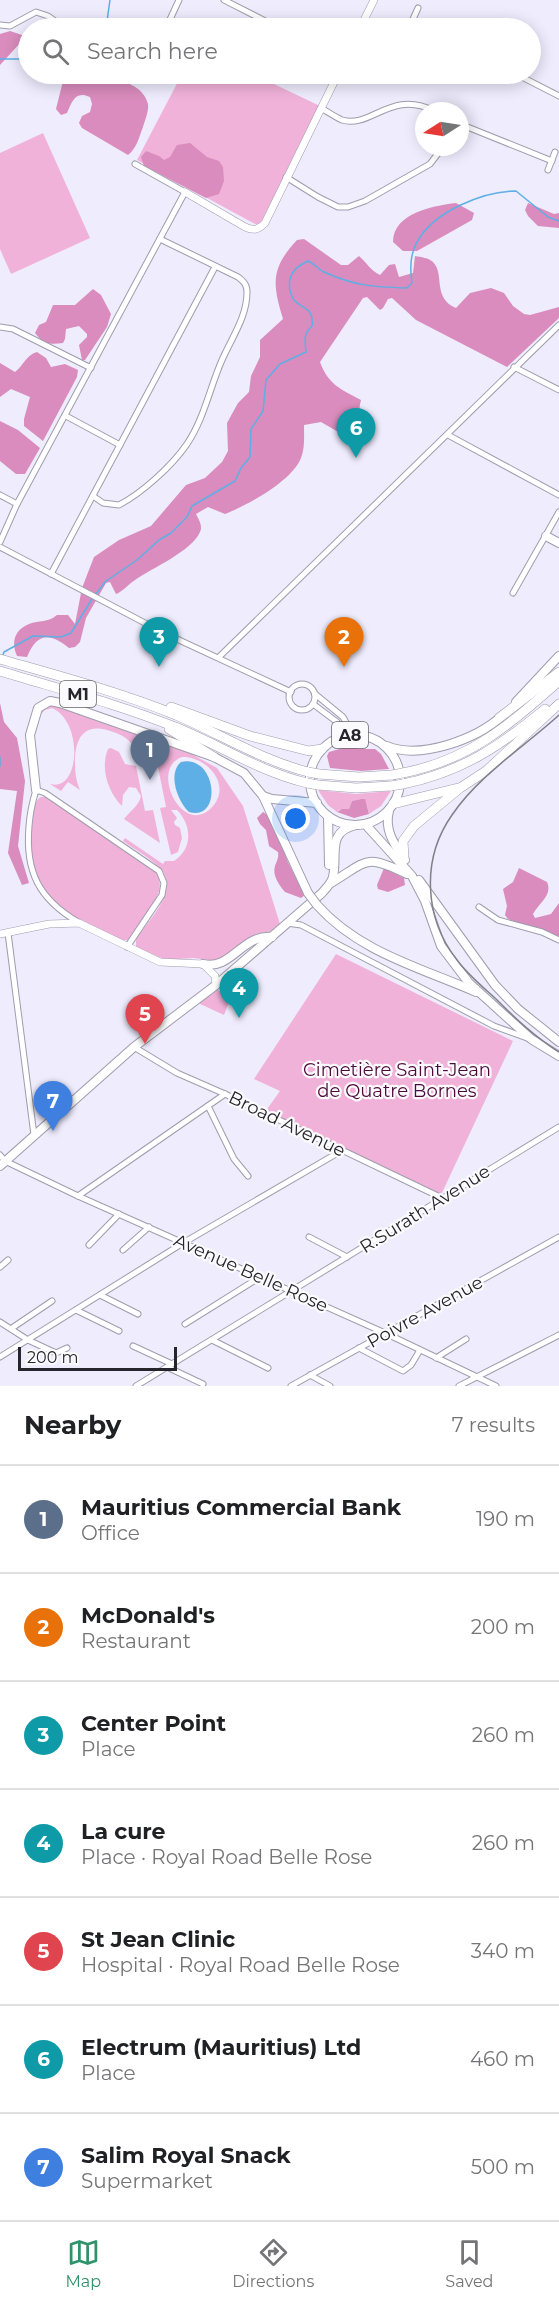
<!DOCTYPE html>
<meta charset="utf-8">
<style>
body{margin:0;font-family:Montserrat,sans-serif;background:#f6f6f6;color:#202124}
.compass{position:absolute;left:415px;top:102px;width:54px;height:54px;border-radius:50%;background:#fff;box-shadow:0 3px 15px #0003;rotate:258deg}
.scale{position:absolute;left:18px;bottom:15px;width:159px;box-sizing:border-box;padding-left:6px;border:3px solid #25252b;border-top:0;font-size:16px;line-height:21px;white-space:nowrap;color:#25252b;-webkit-text-stroke:4px #fbfbfe;paint-order:stroke}
.you{position:absolute;left:296px;top:819px;width:21px;height:21px;margin:-15px;border:4px solid #fff;border-radius:50%;background:#1a73e8;box-shadow:0 0 0 9px #1a73e833}
.badge{display:grid;place-items:center;width:39px;height:39px;border-radius:50%;background:#31916a;color:#fff;font-size:20px;font-weight:700}
.pin{position:absolute;translate:-50% -50px;filter:drop-shadow(0 2px 3px #0008)}
.pin::after{content:'';position:absolute;top:32px;width:21px;height:18px;background:inherit;clip-path:polygon(0 0,100% 0,50% 100%)}
.list{margin:0;padding:0;list-style:none}
h2{display:flex;justify-content:space-between;align-items:center;height:78px;margin:0;padding:0 24px;font-size:26px}
h2 small{font-size:20px;font-weight:400;color:#757577}
.list li{display:grid;grid-template-columns:39px 1fr auto;gap:18px;align-items:center;box-sizing:border-box;height:108px;padding:0 24px;border-top:2px solid #e0e0e0}
.list b{display:block;font-size:22px;white-space:nowrap}
.list p{margin:0;font-size:20px;white-space:nowrap;color:#757577}
.list em{font-size:20px;font-style:normal;color:#757577}
.icon{flex:none;width:33px;height:33px;fill:none;stroke:currentColor;stroke-width:2;stroke-linecap:round;stroke-linejoin:round}
.map{position:relative;flex:none;width:559px;height:1386px;overflow:hidden}
.search{position:absolute;background:#fff;box-shadow:0 3px 15px #0003;left:18px;right:18px;top:18px;height:66px;display:flex;align-items:center;gap:15px;box-sizing:border-box;padding:0 21px;border-radius:33px;color:#757577;font-size:22px}
.sheet{height:834px;background:#fff}
nav{display:flex;justify-content:space-around;align-items:center;box-sizing:border-box;height:84px;border-top:2px solid #e0e0e0;background:#fff;font-size:16px;color:#757577}
nav a{display:grid;justify-items:center;gap:3px}
nav .on{color:#31916a}
.map>svg:first-child{display:block}
.green{fill:#f1b2d9;fill-rule:evenodd}
.forest{fill:#d98cbd}
.water{fill:#5dafe5}
.lines{fill:none;stroke-linecap:round;stroke-linejoin:round}
.stream{stroke:#5dafe5;stroke-width:1.5}
.street-casing{stroke:#9e9dad;stroke-width:7}
.secondary-casing{stroke:#9e9dad;stroke-width:8}
.primary-casing{stroke:#9e9dad;stroke-width:10}
.highway-casing{stroke:#9e9dad;stroke-width:10}
.street{stroke:#fff;stroke-width:5}
.secondary{stroke:#fff;stroke-width:7}
.primary{stroke:#fff;stroke-width:8}
.highway{stroke:#fff;stroke-width:9}
.tram{stroke:#81808b;stroke-width:1.5}
.primary-bridge-casing{stroke:#9e9dad;stroke-width:10;stroke-linecap:butt}
.highway-bridge-casing{stroke:#9e9dad;stroke-width:10;stroke-linecap:butt}
.primary-bridge{stroke:#fff;stroke-width:8}
.highway-bridge{stroke:#fff;stroke-width:9}
.labels{text-anchor:middle;stroke-width:4.5;stroke-linejoin:round;paint-order:stroke}
.shield{fill:#fbfbfe;stroke:#65656a;stroke-width:1.5}
.shield-label{font-size:16px;font-weight:bold;fill:#25252b}
.park-label{font-size:18px;fill:#4f0a3d;stroke:#fbfbfe}
.street-label{font-size:18px;fill:#25252b;stroke:#fbfbfe}
</style>
<div class="map">
<svg width="559" height="1386" viewBox="0 0 559 1386">
<rect width="100%" height="100%" fill="#eeecfd"/>
<g class="green">
<polygon points="182,74 253,74 320,106 259,226 137,160"/>
<polygon points="43,133 90,238 11,274 0,249 0,153"/>
<path d="M50,705L57,706L186,751L217,768L243,806L280,924L272,931L256,934L219,963L211,964L201,959L193,958L167,960L136,948V939C149,920 182,888 158,866C147,856 134,849 123,841L125,838L163,864L165,861H174C193,849 192,825 177,810H171L177,818L174,822L175,825L180,828L182,838L178,852L171,855L160,808L166,807L156,757L149,758L143,741L140,742L143,759L139,760C134,741 125,735 107,730C82,723 75,741 75,762C75,772 76,781 80,790L68,782L61,791L50,784C80,793 84,722 52,708L45,710L40,715L43,709ZM182,757C206,756 232,784 213,806C184,840 148,769 182,757Z"/>
<path d="M111,748L119,752L125,764L136,766L145,811L153,810L160,843L124,819C130,811 139,806 141,796L136,788L129,787L123,795L122,806C108,792 100,768 108,749Z"/>
<polygon points="318,790 356,794 391,791 381,806 369,814 367,806 361,799 352,801 349,809 339,810 337,812 328,805"/>
<path d="M41,797H45L151,867C169,884 156,900 144,917C139,924 134,933 128,940L120,941C66,913 24,898 32,827C34,817 32,802 41,797Z"/>
<polygon points="336,954 513,1041 440,1197 265,1112 280,1091 254,1079"/>
<polygon points="214,988 231,997 224,1015 198,1003"/>
</g>
<g class="forest">
<polygon points="10,31 22,35 22,41 0,65 0,34"/>
<path d="M69,74C90,74 142,76 148,104C149,111 145,120 143,127C139,137 137,148 128,155L82,128L79,123L82,116L90,112L92,104L90,97C75,90 72,102 67,113L61,115L56,109L63,81Z"/>
<polygon points="190,143 207,157 219,161 223,167 224,181 219,194 206,198 144,166 141,157 146,151 159,156 164,160 170,157 177,145"/>
<path d="M456,203L474,213L472,220L417,251H403L393,242C393,213 433,206 456,203Z"/>
<polygon points="528,203 554,214 559,213 559,228 538,226 528,216 525,210"/>
<path d="M304,239L341,265H348L359,256C367,263 371,271 380,275L389,265L395,264L399,277L413,273L415,256C421,257 429,258 433,262C445,274 432,298 456,308L470,293L491,288L504,293L513,306L524,314L530,315L559,307V318L507,367L416,320L392,298L388,299L383,308L380,310L367,297L363,298L320,362C328,384 340,389 361,400C357,414 361,429 359,444L321,422L304,425C304,436 305,448 301,458C292,481 248,505 225,514L208,507L196,514C199,520 203,526 200,532C192,551 152,568 135,580C128,584 124,591 116,594L110,582L106,583L86,618L80,642L75,647L69,648C49,632 37,633 27,657L17,656C11,643 14,630 29,624C39,620 48,623 57,615H68L75,624L82,588L94,557L119,540L151,526L186,485L205,478L222,462L228,451L227,423L238,403L249,392L251,376L260,357V340L283,319C272,283 271,268 297,240Z"/>
<path d="M93,289L101,295L111,314L107,327L85,360H82L79,345L87,337V334L79,326L66,329L65,339L63,343C50,345 43,344 35,333L39,325L46,322L53,305H75Z"/>
<path d="M37,352L46,358L51,367L65,364L78,370L77,377L43,441L24,426V419L30,397L11,389L0,397V363L15,372C23,366 27,354 37,352Z"/>
<polygon points="0,421 18,430 40,448 25,474 16,474 0,461"/>
<polygon points="0,703 4,722 17,738 25,781 18,846 29,883 22,885 8,853 17,791 0,789"/>
<polygon points="353,745 359,749 375,749 381,754 389,769 361,771 330,768 327,756 329,752"/>
<polygon points="361,799 365,799 369,814 354,818 337,812 342,809 349,809 352,801"/>
<path d="M263,812C276,819 282,850 289,864C294,874 299,885 305,895L301,898L285,892C279,885 272,875 275,866C277,860 279,858 278,852L269,846L266,830L260,824L257,818Z"/>
<polygon points="384,868 404,878 405,885 388,892 378,889 377,885"/>
<path d="M519,868L547,882C553,895 539,903 533,914L535,918L551,914L559,903V937L508,919L505,915L507,906L503,889L513,882Z"/>
</g>
<path class="water" d="M181,762C217,754 223,822 189,812C178,802 167,774 181,762Z"/>
<g class="lines">
<g class="stream">
<polyline points="106,28 110,0"/>
<polyline points="0,59 28,59"/>
<path d="M95,595L106,581L137,560L159,540L171,533L187,517L192,506L235,481L241,468L250,457L251,429L263,411L266,380L280,364L306,352C305,341 303,334 312,326C314,307 303,310 294,300C292,298 291,293 290,291C287,275 295,267 308,261C315,264 318,269 324,272C355,286 373,287 407,288L412,283C410,270 410,254 417,242C433,212 483,191 516,191L548,217L559,221"/>
<polyline points="3,655 4,652 33,636 61,637 71,633 92,599"/>
<polyline points="0,757 0,766"/>
</g>
<g class="street-casing">
<g id="street">
<polyline points="224,0 279,28"/>
<polyline points="412,21 427,28"/>
<polyline points="0,25 10,26 36,12 48,16 58,23"/>
<polyline points="166,28 179,0"/>
<polyline points="409,28 418,8"/>
<polyline points="516,74 559,96"/>
<path d="M321,108C328,112 335,117 342,120C371,129 391,89 434,111"/>
<polyline points="460,124 552,161"/>
<polyline points="548,170 555,152"/>
<polyline points="286,177 318,197 338,207 348,207 365,201 430,164 443,147"/>
<polyline points="0,327 13,329 91,368"/>
<polyline points="514,367 559,390"/>
<polyline points="66,416 120,445"/>
<polyline points="448,435 559,495"/>
<polyline points="0,495 17,504"/>
<path d="M93,496L103,503L119,505C142,493 172,466 187,444C204,419 210,387 222,360C232,337 247,317 247,292C247,284 243,281 238,277L160,239"/>
<polyline points="0,542 17,504 185,192 135,164"/>
<polyline points="0,547 164,633 291,692"/>
<polyline points="51,574 215,267"/>
<polyline points="513,593 559,512"/>
<polyline points="219,657 559,325"/>
<circle cx="302" cy="697" r="13"/>
<polyline points="315,694 343,717 350,730 362,735"/>
<polyline points="313,704 337,722 338,734 335,740"/>
<polyline points="479,907 498,920 542,932 559,940"/>
<path d="M78,922C39,899 25,872 29,826C30,813 32,803 36,790L45,793L159,871L164,883L162,895L127,947"/>
<polyline points="287,923 301,925 494,1026 527,1038"/>
<polyline points="8,933 34,1135"/>
<polyline points="134,1047 177,1073 225,1094 442,1198"/>
<polyline points="208,1106 234,1159 248,1176"/>
<polyline points="0,1155 5,1161 78,1196 385,1333 496,1386"/>
<polyline points="78,1196 225,1094"/>
<polyline points="309,1237 347,1257"/>
<polyline points="89,1245 119,1214"/>
<polyline points="123,1250 149,1227"/>
<polyline points="0,1267 8,1260"/>
<polyline points="100,1295 138,1314"/>
<polyline points="76,1310 119,1331"/>
<polyline points="0,1322 28,1340 56,1353 67,1348"/>
<polyline points="185,1324 260,1277"/>
<polyline points="12,1328 52,1301"/>
<polyline points="212,1340 268,1368"/>
<polyline points="133,1346 172,1364"/>
<polyline points="359,1348 403,1371 411,1365 420,1350"/>
<polyline points="0,1357 183,1243 341,1151"/>
<polyline points="436,1358 466,1339"/>
<polyline points="167,1367 203,1384"/>
<polyline points="310,1375 330,1386"/>
<polyline points="136,1386 559,1127"/>
<polyline points="291,1386 559,1237"/>
<polyline points="459,1386 559,1335"/>
</g>
</g>
<g class="secondary-casing">
<g id="secondary">
<polyline points="360,28 374,0"/>
<path d="M185,192L245,227C254,231 258,230 265,223L338,74"/>
<polyline points="0,934 49,924 79,923 160,962 203,964 215,976 216,985"/>
</g>
</g>
<g class="primary-casing">
<g id="primary">
<polyline points="546,536 559,543"/>
<polyline points="516,702 559,656"/>
<circle cx="355" cy="780" r="45"/>
<path d="M387,746C421,760 477,739 503,715"/>
<polyline points="36,790 30,735 38,708 50,701 60,703 214,757 244,773 263,796 308,893"/>
<polyline points="263,796 272,799 317,803"/>
<path d="M389,811C384,830 394,844 405,860"/>
<polyline points="328,816 329,865"/>
<polyline points="365,824 412,876 425,901 441,946 469,983 531,1039 559,1056"/>
<polyline points="419,880 495,985 518,1009 559,1042"/>
<path d="M331,883C368,861 364,853 407,874"/>
<path d="M317,905C359,952 419,967 476,992"/>
<path d="M203,964C231,971 242,934 272,937"/>
<path d="M0,1166L134,1047L216,985L322,893C326,888 331,884 333,877C338,854 326,832 356,825"/>
</g>
</g>
<g class="highway-casing">
<g id="highway">
<path d="M0,659C59,676 119,692 176,715C220,734 261,760 308,772"/>
<path d="M0,671C59,689 118,704 175,727C220,745 260,772 307,783"/>
<polyline points="171,707 250,736 309,751 322,749"/>
<polyline points="499,718 559,672"/>
<polyline points="169,729 214,757"/>
<path d="M403,773C469,760 510,725 559,681"/>
<polyline points="319,774 359,777 392,775"/>
<path d="M403,784C462,772 500,746 545,709"/>
<polyline points="318,785 356,788 391,786"/>
<polyline points="393,804 458,788"/>
<polyline points="404,859 403,841 414,826 460,788 486,771 559,704"/>
</g>
</g>
<use href="#street" class="street"/>
<use href="#secondary" class="secondary"/>
<use href="#primary" class="primary"/>
<use href="#highway" class="highway"/>
<path class="tram" d="M559,715C524,747 479,775 452,815C421,859 424,918 457,960C468,975 483,987 496,999C516,1019 535,1037 559,1052"/>
<g class="primary-bridge-casing">
<polyline id="primary-bridge" points="308,893 317,905"/>
</g>
<g class="highway-bridge-casing">
<g id="highway-bridge">
<polyline points="308,772 319,774"/>
<polyline points="392,775 403,773"/>
<polyline points="307,783 318,785"/>
<polyline points="391,786 403,784"/>
</g>
</g>
<use href="#primary-bridge" class="primary-bridge"/>
<use href="#highway-bridge" class="highway-bridge"/>
</g>
<g class="labels">
<g class="shield">
<rect x="60" y="681" width="36" height="26" rx="4.5"/>
<rect x="332" y="722" width="36" height="26" rx="4.5"/>
</g>
<g class="shield-label">
<text x="78" y="700">M1</text>
<text x="350" y="741">A8</text>
</g>
<g class="park-label">
<text x="397" y="1076">Cimetière Saint-Jean<tspan x="397" dy="21">de Quatre Bornes</tspan></text>
</g>
<g class="street-label">
<text transform="translate(287 1124) rotate(26)" y="6">Broad Avenue</text>
<text transform="translate(425 1209) rotate(-32)" y="6">R.Surath Avenue</text>
<text transform="translate(251 1273) rotate(24)" y="6">Avenue Belle Rose</text>
<text transform="translate(425 1312) rotate(-29)" y="6">Poivre Avenue</text>
</g>
</g>
</svg>
<svg class="compass" viewBox="-18 -18 36 36"><path d="M0-13l5 13h-10z" fill="#e53935"/><path d="M0 13l5-13h-10z" fill="#757577"/></svg>
<div class="scale">200 m</div>
<div class="you"></div>
<div class="pin badge" style="left:150px;top:780px;background:#5c6f8a">1</div>
<div class="pin badge" style="left:344px;top:667px;background:#e8710a">2</div>
<div class="pin badge" style="left:159px;top:667px;background:#0f9aa8">3</div>
<div class="pin badge" style="left:239px;top:1018px;background:#0f9aa8">4</div>
<div class="pin badge" style="left:145px;top:1044px;background:#e0444e">5</div>
<div class="pin badge" style="left:356px;top:458px;background:#0f9aa8">6</div>
<div class="pin badge" style="left:53px;top:1131px;background:#3f7fe0">7</div>
<div class="search"><svg class="icon" aria-label="search" viewBox="0 0 24 24"><circle cx="10" cy="10" r="6"/><path d="M15 15l6 6"/></svg>Search here</div>
</div>
<section class="sheet">
<h2>Nearby<small>7 results</small></h2>
<ul class="list">
<li><span class="badge" style="background:#5c6f8a">1</span><div><b>Mauritius Commercial Bank</b><p>Office</p></div><em>190 m</em></li>
<li><span class="badge" style="background:#e8710a">2</span><div><b>McDonald's</b><p>Restaurant</p></div><em>200 m</em></li>
<li><span class="badge" style="background:#0f9aa8">3</span><div><b>Center Point</b><p>Place</p></div><em>260 m</em></li>
<li><span class="badge" style="background:#0f9aa8">4</span><div><b>La cure</b><p>Place · Royal Road Belle Rose</p></div><em>260 m</em></li>
<li><span class="badge" style="background:#e0444e">5</span><div><b>St Jean Clinic</b><p>Hospital · Royal Road Belle Rose</p></div><em>340 m</em></li>
<li><span class="badge" style="background:#0f9aa8">6</span><div><b>Electrum (Mauritius) Ltd</b><p>Place</p></div><em>460 m</em></li>
<li><span class="badge" style="background:#3f7fe0">7</span><div><b>Salim Royal Snack</b><p>Supermarket</p></div><em>500 m</em></li>
</ul>
</section>
<nav>
<a class="on"><svg class="icon" aria-label="map" viewBox="0 0 24 24"><path d="M3 6l6-2 6 2 6-2v14l-6 2-6-2-6 2zM9 4v14M15 6v14"/></svg>Map</a>
<a><svg class="icon" aria-label="directions" viewBox="0 0 24 24"><path d="M12 3l9 9-9 9-9-9zM9 14v-3h6M13 9l2 2-2 2"/></svg>Directions</a>
<a><svg class="icon" aria-label="saved" viewBox="0 0 24 24"><path d="M7 4h10v16l-5-4-5 4z"/></svg>Saved</a>
</nav>
